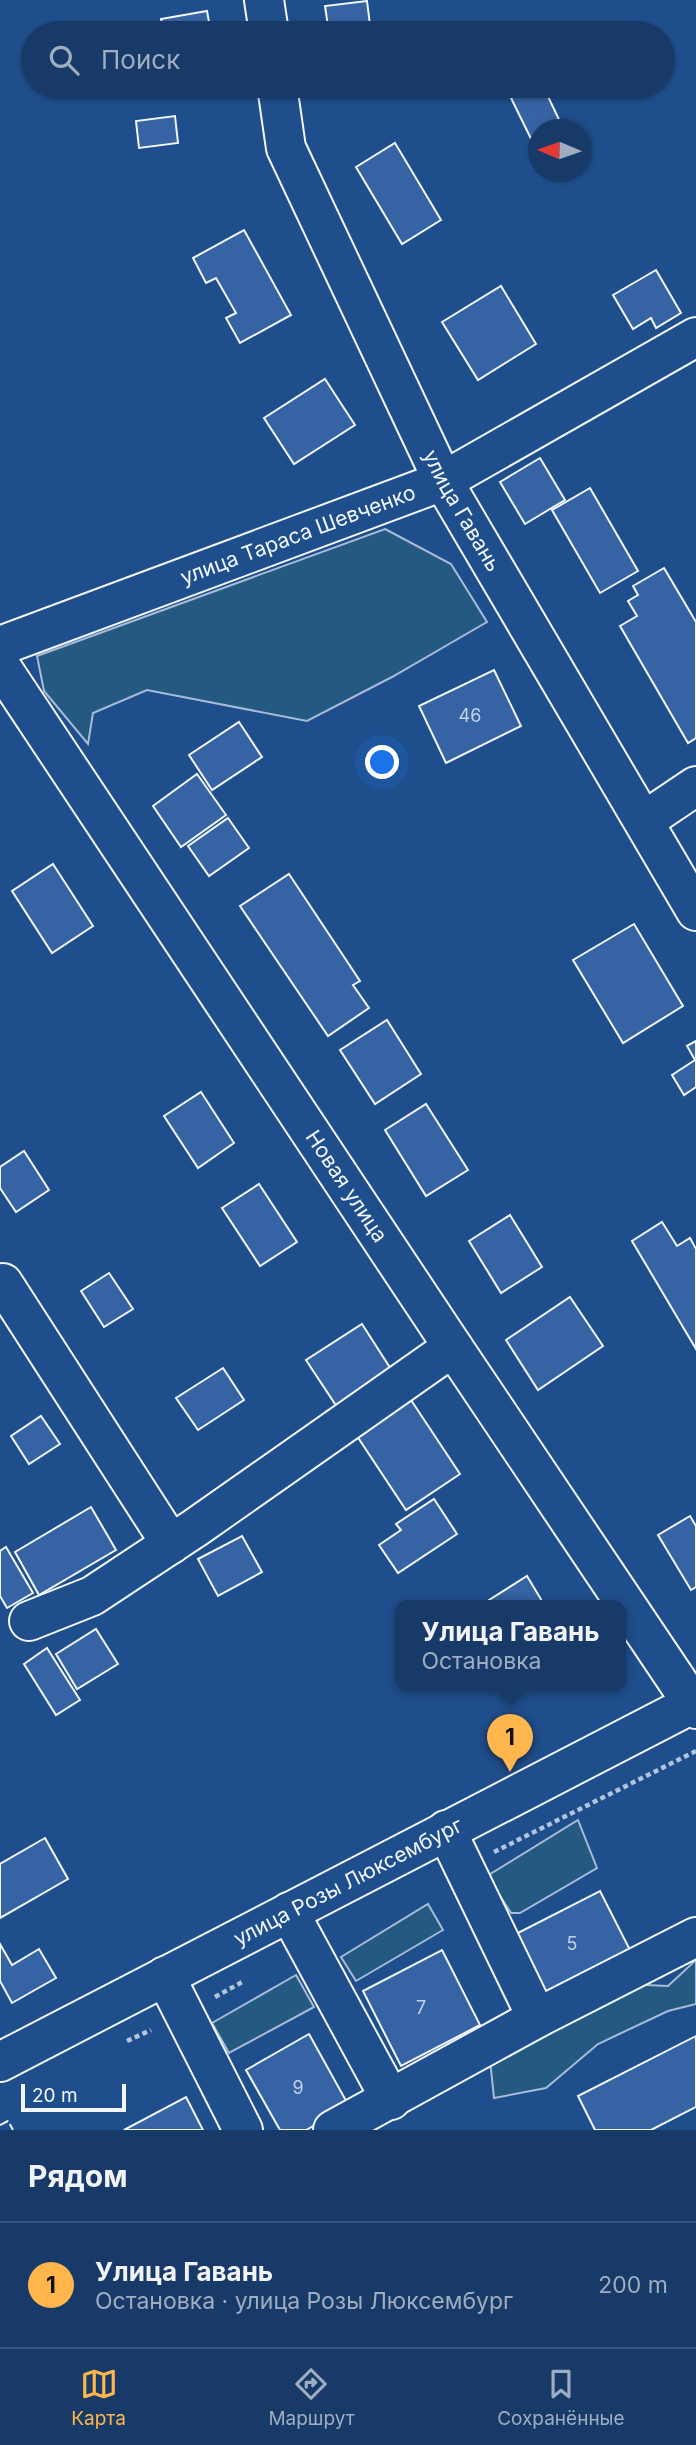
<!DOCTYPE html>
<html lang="ru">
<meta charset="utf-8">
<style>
body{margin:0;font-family:Inter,sans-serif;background:#244571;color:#f1f3f6}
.compass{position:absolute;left:528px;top:119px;width:63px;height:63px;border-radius:50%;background:#173a69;box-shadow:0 2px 5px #0004;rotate:272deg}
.scale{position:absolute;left:21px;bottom:18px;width:105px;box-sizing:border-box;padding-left:7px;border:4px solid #f2f6ff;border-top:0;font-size:19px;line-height:24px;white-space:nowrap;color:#f2f6ff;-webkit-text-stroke:5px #1f4e8c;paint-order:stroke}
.you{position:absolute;left:383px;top:763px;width:24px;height:24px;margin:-18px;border:5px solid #fff;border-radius:50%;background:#1a73e8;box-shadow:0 0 0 10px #1a73e833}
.badge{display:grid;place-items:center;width:46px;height:46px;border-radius:50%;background:#ffb74d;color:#111;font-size:23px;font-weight:700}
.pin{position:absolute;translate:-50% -58px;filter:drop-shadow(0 2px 4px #0008)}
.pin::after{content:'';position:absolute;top:37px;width:24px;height:21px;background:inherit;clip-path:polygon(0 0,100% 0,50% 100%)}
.popup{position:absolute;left:395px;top:1600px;width:231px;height:91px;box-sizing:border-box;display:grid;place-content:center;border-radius:14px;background:#173a69;filter:drop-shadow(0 2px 5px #0005);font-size:23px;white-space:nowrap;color:#9eadc0}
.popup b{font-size:26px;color:#f1f3f6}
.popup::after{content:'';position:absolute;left:50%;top:100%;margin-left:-14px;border:14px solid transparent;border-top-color:#173a69}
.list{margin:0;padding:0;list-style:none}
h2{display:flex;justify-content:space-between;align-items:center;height:91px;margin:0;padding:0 28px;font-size:30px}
h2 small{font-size:23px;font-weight:400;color:#9eadc0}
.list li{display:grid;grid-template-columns:46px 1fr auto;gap:21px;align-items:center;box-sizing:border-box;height:126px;padding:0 28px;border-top:2px solid #36547d}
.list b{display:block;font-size:26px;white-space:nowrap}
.list p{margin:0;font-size:23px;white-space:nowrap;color:#9eadc0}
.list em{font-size:23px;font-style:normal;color:#9eadc0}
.icon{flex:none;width:38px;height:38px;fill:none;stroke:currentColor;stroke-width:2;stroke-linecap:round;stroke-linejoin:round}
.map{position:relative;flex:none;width:696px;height:2130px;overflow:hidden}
.search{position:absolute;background:#173a69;box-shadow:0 2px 5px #0004;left:21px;right:21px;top:21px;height:77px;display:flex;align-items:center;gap:18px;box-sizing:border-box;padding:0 24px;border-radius:38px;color:#9eadc0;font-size:26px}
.sheet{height:217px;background:#173a69}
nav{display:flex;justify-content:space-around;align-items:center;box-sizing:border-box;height:98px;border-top:2px solid #36547d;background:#173a69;font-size:19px;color:#9eadc0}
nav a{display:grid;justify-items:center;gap:4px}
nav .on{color:#ffb74d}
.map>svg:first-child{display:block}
.green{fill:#245a82;stroke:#a8bbd7;stroke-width:2}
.building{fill:#3563a3;stroke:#f2f6ff;stroke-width:2}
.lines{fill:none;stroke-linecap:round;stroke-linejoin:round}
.minor-casing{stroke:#f2f6ff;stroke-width:42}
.path{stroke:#b3c4dc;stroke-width:4.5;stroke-dasharray:5 3.5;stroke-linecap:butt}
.minor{stroke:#1f4e8c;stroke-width:38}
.fence{stroke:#f2f6ff;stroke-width:2;stroke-dasharray:9 3.5;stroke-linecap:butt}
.labels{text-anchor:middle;stroke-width:5;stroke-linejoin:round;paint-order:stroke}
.number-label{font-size:18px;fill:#c3d1e8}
.street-label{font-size:21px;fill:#f2f6ff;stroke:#1f4e8c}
</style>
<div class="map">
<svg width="696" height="2130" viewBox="0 0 696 2130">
<rect width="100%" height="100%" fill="#1f4e8c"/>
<g class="green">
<polygon points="385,529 451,564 487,622 392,677 307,721 147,690 93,713 88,744 44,691 37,656"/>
<polygon points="578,1820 597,1868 520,1913 511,1913 487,1876"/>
<polygon points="428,1904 443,1930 356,1981 341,1957"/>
<polygon points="696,1960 696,2004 668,2011 598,2044 546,2088 494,2098 490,2060 623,1984 668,1986"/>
<polygon points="296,1975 314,2007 229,2053 212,2023"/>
</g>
<g class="building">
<polygon points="367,1 371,33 329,33 325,6"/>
<polygon points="207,11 211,33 164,33 161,19"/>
<polygon points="172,86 219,86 220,88 174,96"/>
<polygon points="536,86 543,86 564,130 538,130 538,153 511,98"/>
<polygon points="175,116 178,143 139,148 136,121"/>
<polygon points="395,143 441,220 402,244 356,167"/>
<polygon points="244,230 291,315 240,343 226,318 236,313 216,278 206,283 193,258"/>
<polygon points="656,270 681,313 656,328 651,318 633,329 613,295"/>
<polygon points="501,286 536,344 478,380 442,322"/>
<polygon points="325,379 355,425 294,464 264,418"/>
<polygon points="540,458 565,500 525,524 500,482"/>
<polygon points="590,488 638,571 600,593 552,510"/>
<polygon points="664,568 696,622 696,738 688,743 620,626 637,616 628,601 638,595 633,586"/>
<polygon points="494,670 521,726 446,763 419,706"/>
<polygon points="239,722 262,757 212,790 189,755"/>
<polygon points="197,774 226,815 181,847 153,806"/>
<polygon points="228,818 249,848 209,876 188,846"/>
<polygon points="53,864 93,926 52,953 12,891"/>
<polygon points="289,874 360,981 353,985 369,1008 328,1036 240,906"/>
<polygon points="634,924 683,1006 623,1043 573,960"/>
<polygon points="387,1020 421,1074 375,1104 340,1050"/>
<polygon points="696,1041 696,1087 684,1095 672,1075 695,1060 687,1046"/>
<polygon points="201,1092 234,1143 198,1168 164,1116"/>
<polygon points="426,1104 468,1170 426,1196 385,1130"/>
<polygon points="24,1151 49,1190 16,1212 0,1188 0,1167"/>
<polygon points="259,1184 297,1242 260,1266 222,1208"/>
<polygon points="510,1215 542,1267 501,1293 469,1241"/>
<polygon points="662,1222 677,1246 690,1238 696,1249 696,1349 632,1241"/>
<polygon points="109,1273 133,1309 104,1327 81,1291"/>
<polygon points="570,1297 603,1346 538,1390 506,1340"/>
<polygon points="362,1324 396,1377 341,1413 306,1360"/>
<polygon points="223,1368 244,1400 198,1430 176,1398"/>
<polygon points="411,1400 460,1474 406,1510 357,1436"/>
<polygon points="41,1416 60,1444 29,1464 11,1436"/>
<polygon points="434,1499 457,1534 398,1573 379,1545 401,1530 396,1524"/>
<polygon points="91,1507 116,1550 39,1595 15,1552"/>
<polygon points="690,1516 696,1526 696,1587 691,1590 658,1535"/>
<polygon points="242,1536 262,1572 218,1596 198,1559"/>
<polygon points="6,1547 33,1593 7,1608 0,1596 0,1551"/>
<polygon points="527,1576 545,1606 493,1606 489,1600"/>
<polygon points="96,1629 118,1664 77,1689 56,1654"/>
<polygon points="47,1648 80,1700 56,1715 24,1664"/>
<polygon points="45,1838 68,1879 0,1918 0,1864"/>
<polygon points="600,1891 631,1952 544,1997 512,1936"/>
<polygon points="0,1944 12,1965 39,1949 56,1978 12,2003 0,1981"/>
<polygon points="442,1950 480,2025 401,2066 363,1991"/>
<polygon points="309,2034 349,2106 306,2130 280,2130 246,2070"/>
<polygon points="696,2036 696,2107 651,2130 595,2130 578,2096"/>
<polygon points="186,2097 203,2130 124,2130"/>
</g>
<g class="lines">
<g class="minor-casing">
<g id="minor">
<polyline points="264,0 269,33"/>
<path id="s1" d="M277,86L286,148L443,481L696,911"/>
<path id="s2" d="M0,646L443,481L696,337"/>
<path id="s3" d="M0,665L453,1347L696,1709"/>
<polyline points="644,821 696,786"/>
<polyline points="3,1283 171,1544"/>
<polyline points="29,1621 92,1596 195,1528 453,1347"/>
<polyline points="446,1830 537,2018"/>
<polyline points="289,1912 391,2100"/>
<polyline points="165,1976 243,2130"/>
<path id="s4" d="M0,2062L696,1702"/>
<polyline points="333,2130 537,2018 696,1937"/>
</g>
</g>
<g class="path">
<polyline points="494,1852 696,1751"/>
<polyline points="215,1997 244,1981"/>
<polyline points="127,2041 151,2030"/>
</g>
<use href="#minor" class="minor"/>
<polyline class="fence" points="0,2125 8,2121 13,2130"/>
</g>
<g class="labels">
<g class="number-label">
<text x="470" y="722">46</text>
<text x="572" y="1950">5</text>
<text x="421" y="2014">7</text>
<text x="298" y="2094">9</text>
</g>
<g class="street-label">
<text dy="7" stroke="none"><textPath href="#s1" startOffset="466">улица Гавань</textPath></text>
<text dy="7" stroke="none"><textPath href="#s2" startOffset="318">улица Тараса Шевченко</textPath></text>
<text dy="7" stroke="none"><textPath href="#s3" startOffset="626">Новая улица</textPath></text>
<text dy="7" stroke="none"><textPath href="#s4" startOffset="392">улица Розы Люксембург</textPath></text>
</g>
</g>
</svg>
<svg class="compass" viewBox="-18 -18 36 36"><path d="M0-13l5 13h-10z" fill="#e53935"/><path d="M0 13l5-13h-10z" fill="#9eadc0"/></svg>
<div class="scale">20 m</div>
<div class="you"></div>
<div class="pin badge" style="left:510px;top:1772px">1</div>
<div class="popup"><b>Улица Гавань</b>Остановка</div>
<div class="search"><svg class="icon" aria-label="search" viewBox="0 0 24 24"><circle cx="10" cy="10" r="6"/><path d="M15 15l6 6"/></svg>Поиск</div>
</div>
<section class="sheet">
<h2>Рядом<small></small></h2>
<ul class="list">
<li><span class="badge">1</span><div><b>Улица Гавань</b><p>Остановка · улица Розы Люксембург</p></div><em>200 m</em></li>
</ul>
</section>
<nav>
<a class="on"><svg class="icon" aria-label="map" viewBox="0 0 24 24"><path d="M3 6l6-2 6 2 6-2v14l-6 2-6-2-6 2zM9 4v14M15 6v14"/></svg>Карта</a>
<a><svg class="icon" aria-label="directions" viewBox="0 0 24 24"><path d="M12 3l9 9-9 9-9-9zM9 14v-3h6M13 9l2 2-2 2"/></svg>Маршрут</a>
<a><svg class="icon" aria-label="saved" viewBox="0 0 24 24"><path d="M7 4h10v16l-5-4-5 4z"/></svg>Сохранённые</a>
</nav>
